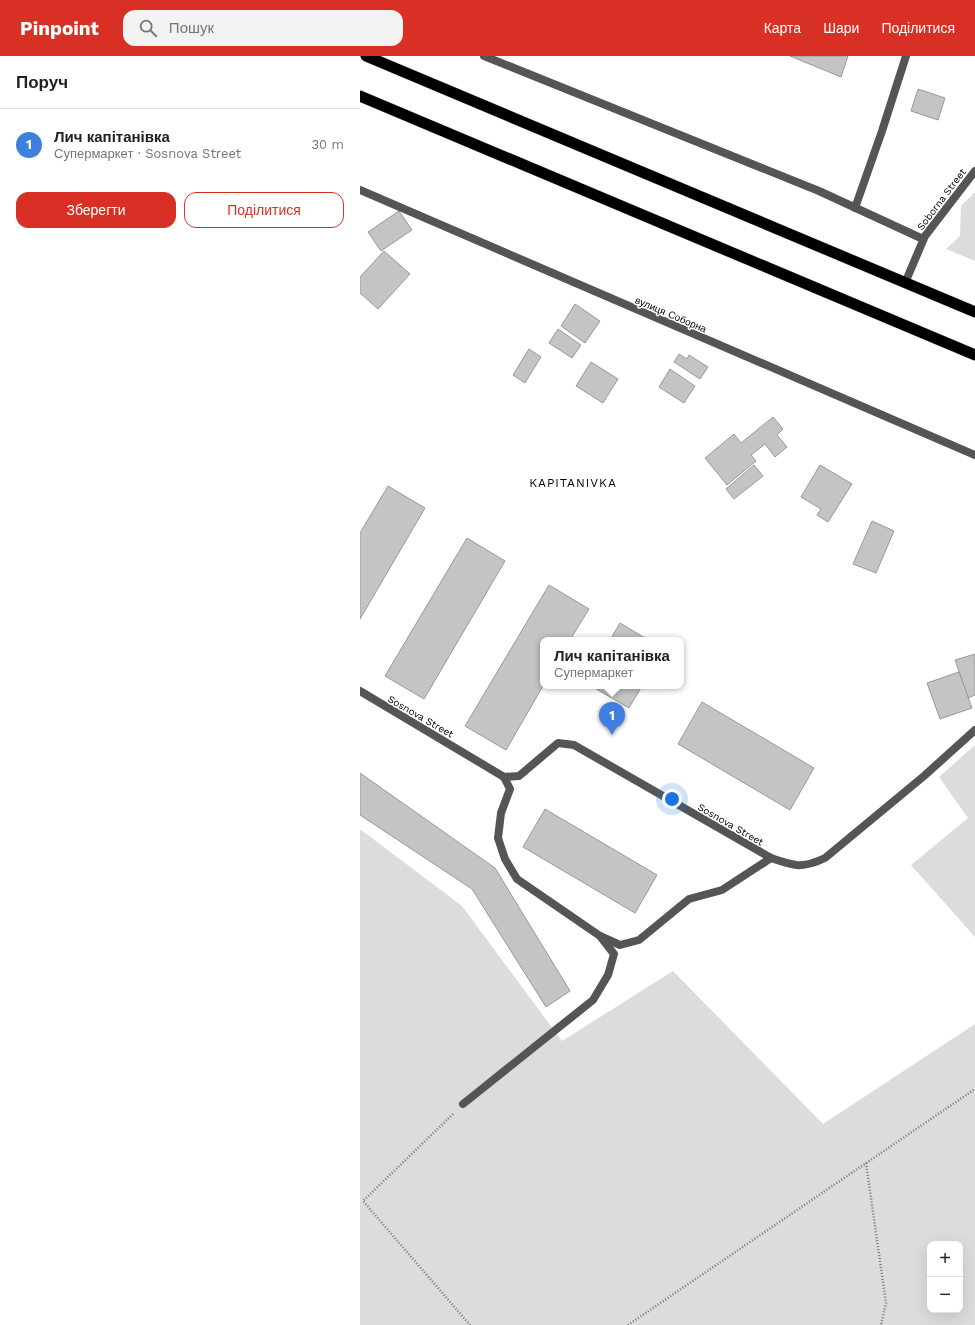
<!DOCTYPE html>
<html lang="uk">
<meta charset="utf-8">
<style>
body{margin:0;font-family:"Work Sans",sans-serif;background:#f2f2f2;color:#222}
.controls{position:absolute;right:12px;bottom:12px;display:grid;overflow:hidden;border-radius:8px;box-shadow:0 4px 16px #0002}
.controls button{width:36px;height:36px;display:grid;place-items:center;padding:0;border:0;border-bottom:1px solid #e0e0e0;background:#fff;color:#222;font:20px sans-serif}
.you{position:absolute;left:312px;top:743px;width:14px;height:14px;margin:-10px;border:3px solid #fff;border-radius:50%;background:#1a73e8;box-shadow:0 0 0 6px #1a73e833}
.badge{display:grid;place-items:center;width:26px;height:26px;border-radius:50%;background:#d93025;color:#fff;font-size:13px;font-weight:700}
.pin{position:absolute;translate:-50% -33px;filter:drop-shadow(0 1px 2px #0008)}
.pin::after{content:'';position:absolute;top:21px;width:14px;height:12px;background:inherit;clip-path:polygon(0 0,100% 0,50% 100%)}
.popup{position:absolute;left:180px;top:581px;width:144px;height:52px;box-sizing:border-box;display:grid;place-content:center;border-radius:8px;background:#fff;filter:drop-shadow(0 1px 3px #0005);font-size:13px;white-space:nowrap;color:#767676}
.popup b{font-size:15px;color:#222}
.popup::after{content:'';position:absolute;left:50%;top:100%;margin-left:-8px;border:8px solid transparent;border-top-color:#fff}
.list{margin:0;padding:0;list-style:none}
h2{display:flex;justify-content:space-between;align-items:center;height:52px;margin:0;padding:0 16px;font-size:17px}
h2 small{font-size:13px;font-weight:400;color:#767676}
.list li{display:grid;grid-template-columns:26px 1fr auto;gap:12px;align-items:center;box-sizing:border-box;height:72px;padding:0 16px;border-top:1px solid #e0e0e0}
.list b{display:block;font-size:15px;white-space:nowrap}
.list p{margin:0;font-size:13px;white-space:nowrap;color:#767676}
.list em{font-size:13px;font-style:normal;color:#767676}
.actions{display:flex;gap:8px;padding:12px 16px}
.actions a{flex:1;padding:9px 0;border:1px solid #d93025;border-radius:12px;text-align:center;font-size:14px;color:#d93025}
.actions .main{background:#d93025;color:#fff}
.icon{flex:none;width:22px;height:22px;fill:none;stroke:currentColor;stroke-width:2;stroke-linecap:round;stroke-linejoin:round}
.map{position:relative;flex:none;width:615px;height:1269px;overflow:hidden}
header{display:flex;align-items:center;gap:24px;box-sizing:border-box;height:56px;padding:0 20px;background:#d93025;color:#fff}
header strong{font-size:19px}
nav{display:flex;gap:22px;margin-inline-start:auto;font-size:14px}
.search{width:280px;height:36px;background:#f2f2f2;display:flex;align-items:center;gap:10px;box-sizing:border-box;padding:0 14px;border-radius:12px;color:#767676;font-size:15px}
main{display:flex}
aside{flex:1;background:#fff}
.map>svg:first-child{display:block}
.green{fill:#dcdcdc;fill-rule:evenodd}
.building{fill:#c4c4c4;stroke:#999}
.lines{fill:none;stroke-linecap:round;stroke-linejoin:round}
.trunk-casing{stroke:#dbdbdb;stroke-width:12}
.path{stroke:#777;stroke-width:2.5;stroke-dasharray:1 2;stroke-linecap:butt}
.service{stroke:#555;stroke-width:8}
.minor{stroke:#555;stroke-width:8}
.trunk{stroke:#000;stroke-width:11}
.labels{text-anchor:middle;stroke-width:3;stroke-linejoin:round;paint-order:stroke}
.street-label{font-size:10px;fill:#000;stroke:#fff}
.quarter-label{font-size:12px;letter-spacing:1px;fill:#000;stroke:#fff}
</style>
<header>
<strong>Pinpoint</strong>
<div class="search"><svg class="icon" aria-label="search" viewBox="0 0 24 24"><circle cx="10" cy="10" r="6"/><path d="M15 15l6 6"/></svg>Пошук</div>
<nav><a>Карта</a><a>Шари</a><a>Поділитися</a></nav>
</header>
<main>
<aside>
<h2>Поруч<small></small></h2>
<ul class="list">
<li><span class="badge" style="background:#3f7fe0">1</span><div><b>Лич капітанівка</b><p>Супермаркет · Sosnova Street</p></div><em>30 m</em></li>
</ul>
<div class="actions"><a class="main">Зберегти</a><a>Поділитися</a></div>
</aside>
<div class="map">
<svg width="615" height="1269" viewBox="0 0 615 1269">
<rect width="100%" height="100%" fill="#fff"/>
<g class="green">
<polygon points="615,136 615,205 586,193 600,180 601,150"/>
<polygon points="615,689 615,881 551,809 608,762 579,721"/>
<path d="M0,773L102,850L202,985L313,915L463,1068L615,968V1269H0ZM570,1188H600V1254H570Z"/>
</g>
<g class="building">
<polygon points="430,0 488,0 481,21"/>
<polygon points="558,33 585,42 578,64 551,55"/>
<polygon points="39,155 52,174 21,195 8,176"/>
<polygon points="24,195 50,218 18,253 0,237 0,221"/>
<polygon points="215,248 240,265 225,287 201,270"/>
<polygon points="198,273 221,289 212,302 189,287"/>
<polygon points="169,293 181,301 165,327 153,319"/>
<polygon points="319,298 327,303 329,299 348,311 340,323 314,306"/>
<polygon points="231,306 258,323 243,347 216,330"/>
<polygon points="310,313 335,330 324,347 299,331"/>
<polygon points="413,361 423,373 417,379 427,391 415,401 405,388 391,399 396,405 367,429 345,402 374,378 381,387"/>
<polygon points="394,409 403,420 374,443 366,433"/>
<polygon points="460,409 492,428 468,466 457,459 461,453 441,441"/>
<polygon points="28,430 65,452 0,563 0,477"/>
<polygon points="512,465 534,475 516,517 493,508"/>
<polygon points="107,482 145,505 64,643 25,620"/>
<polygon points="189,529 229,553 210,584 183,584 183,630 146,694 105,670"/>
<polygon points="260,567 285,582 284,584 250,584"/>
<polygon points="615,598 615,639 608,642 595,604"/>
<polygon points="599,616 612,652 580,663 567,627"/>
<polygon points="231,630 282,630 269,652"/>
<polygon points="342,646 454,712 430,754 318,688"/>
<polygon points="0,717 135,812 210,935 186,951 112,833 0,759"/>
<polygon points="185,753 297,819 275,857 163,791"/>
</g>
<g class="lines">
<g class="trunk-casing">
<g id="trunk">
<polyline points="6,0 615,256"/>
<polyline points="0,40 615,299"/>
</g>
</g>
<g class="path">
<polyline points="93,1058 3,1145 110,1269"/>
<polyline points="506,1107 526,1247 521,1269"/>
<polyline points="268,1269 615,1033"/>
</g>
<g class="service">
<polyline points="124,0 459,135 563,183"/>
<polyline points="495,152 522,75 546,0"/>
<polyline points="240,880 260,889 279,884 329,843 362,834 411,802"/>
<polyline points="103,1048 233,944 248,919 254,898 240,880 157,823 145,803 138,782 141,757 150,733 144,721"/>
</g>
<g class="minor">
<polyline points="0,134 615,399"/>
<polyline points="545,227 565,180 615,115"/>
<path d="M0,635L144,721L159,720L198,687L214,689L411,802C434,810 442,813 465,802L564,720L615,674"/>
</g>
<use href="#trunk" class="trunk"/>
</g>
<g class="labels">
<g class="street-label">
<text transform="translate(581 143) rotate(-53)" y="4">Soborna Street</text>
<text transform="translate(311 258) rotate(23)" y="4">вулиця Соборна</text>
<text transform="translate(61 660) rotate(30)" y="4">Sosnova Street</text>
<text transform="translate(371 768) rotate(30)" y="4">Sosnova Street</text>
</g>
<g class="quarter-label">
<text x="213" y="431">KAPITANIVKA</text>
</g>
</g>
</svg>
<div class="controls">
<button>+</button>
<button>−</button>
</div>
<div class="you"></div>
<div class="pin badge" style="left:252px;top:679px;background:#3f7fe0">1</div>
<div class="popup"><b>Лич капітанівка</b>Супермаркет</div>
</div>
</main>
